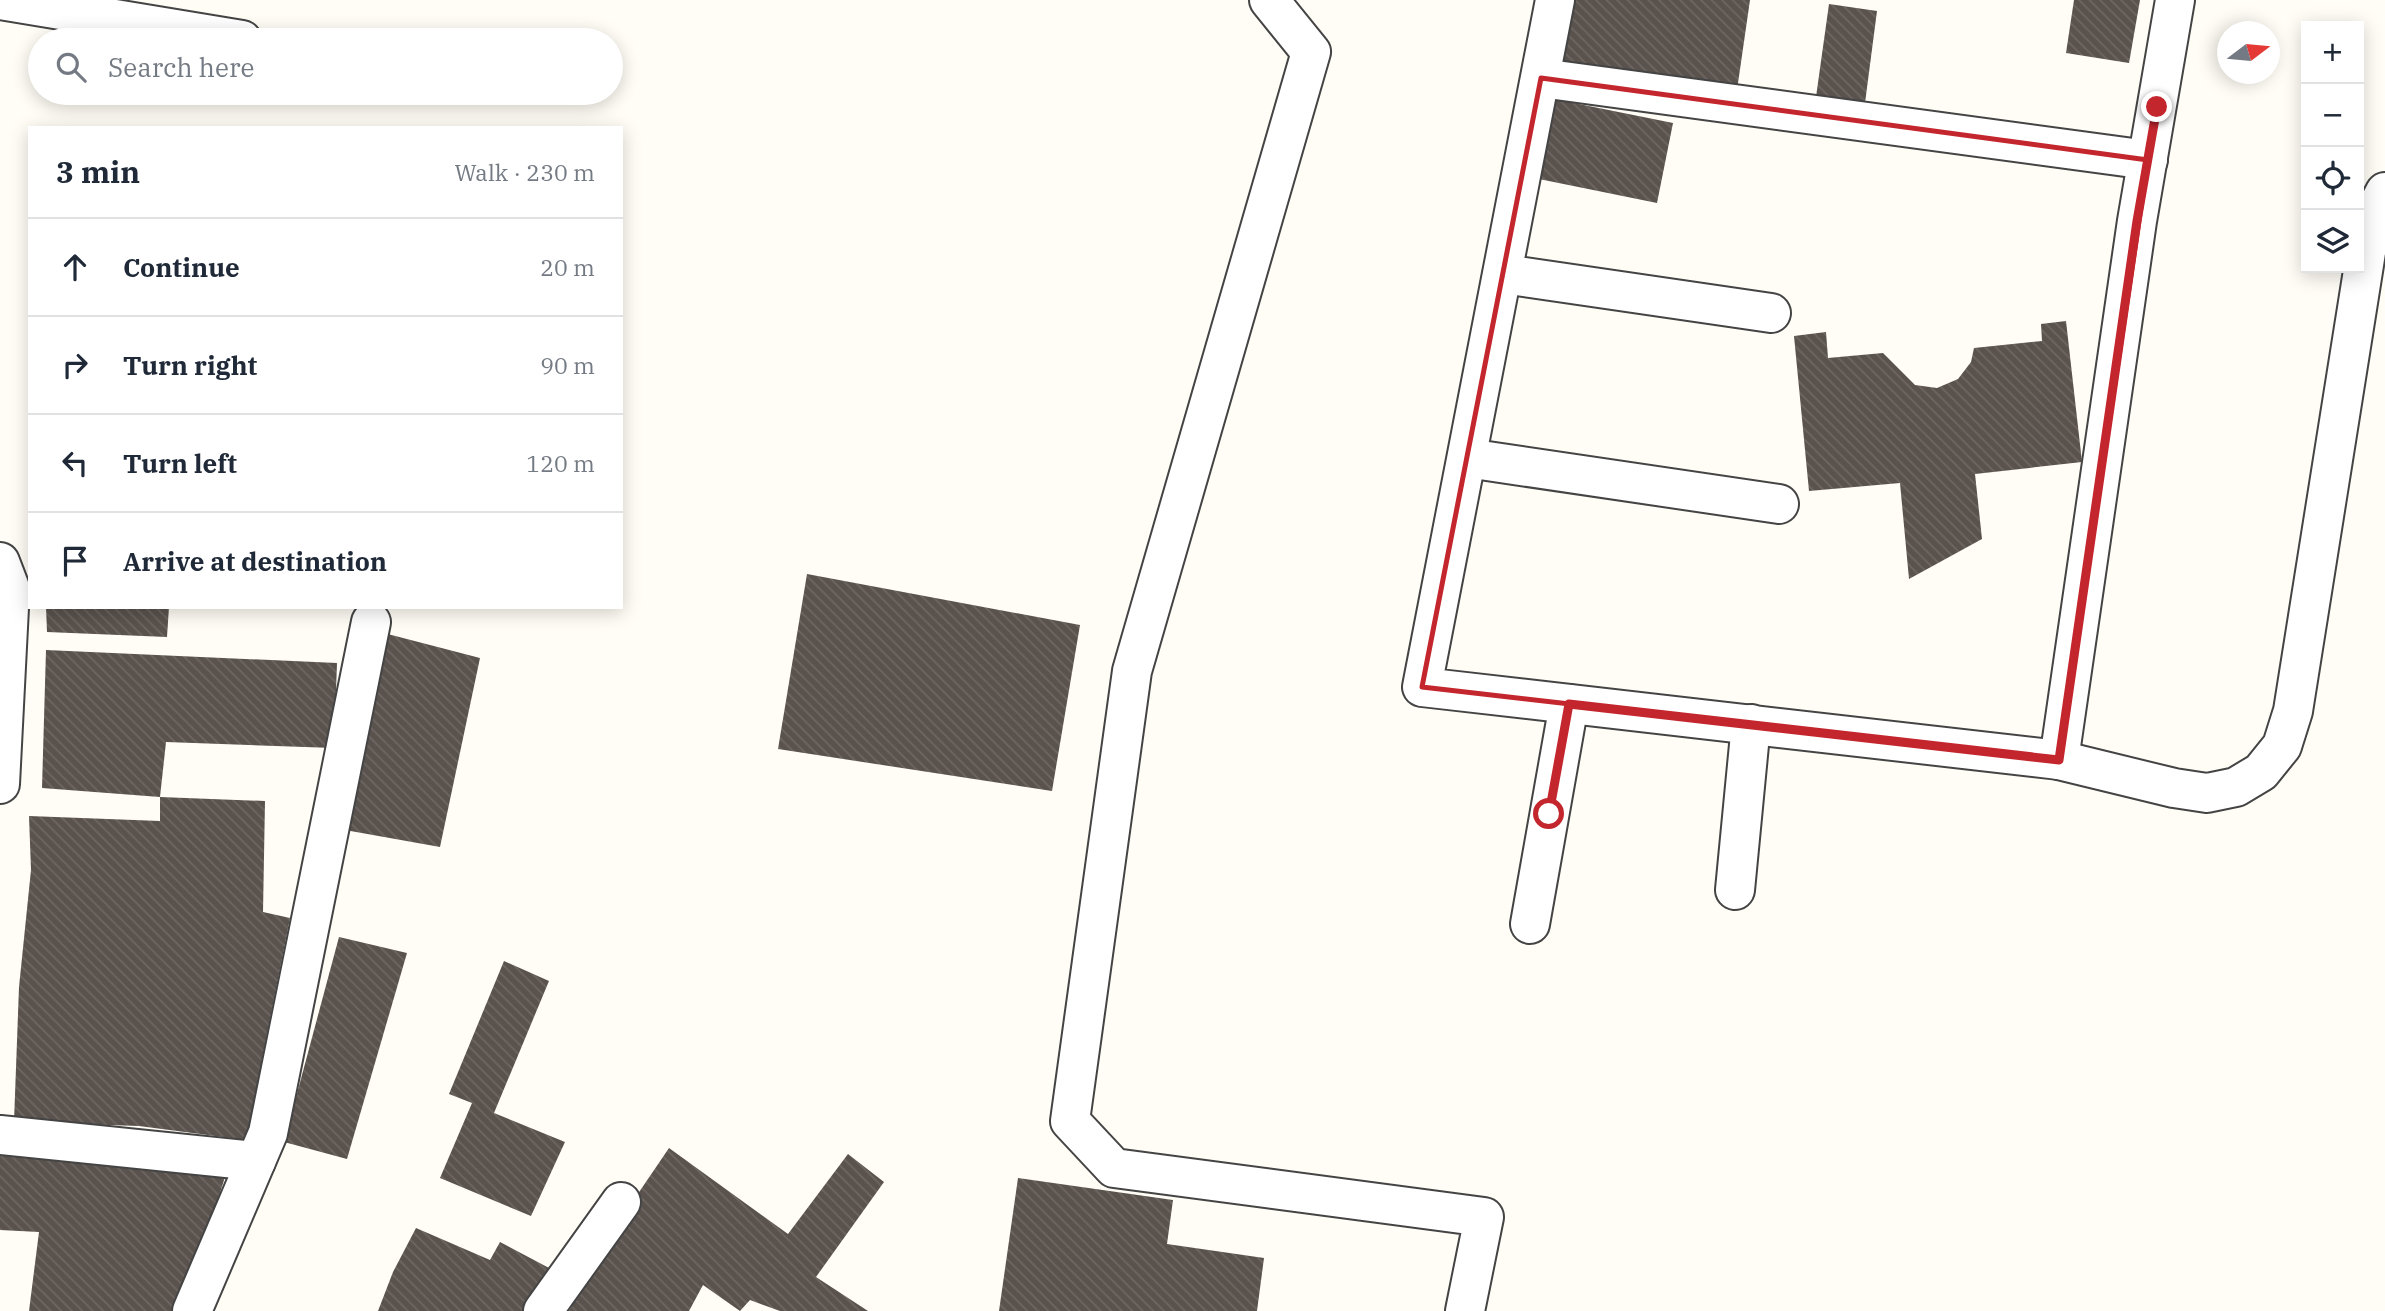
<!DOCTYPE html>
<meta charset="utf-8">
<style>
body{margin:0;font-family:"IBM Plex Serif",serif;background:#f6f6f7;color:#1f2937}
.controls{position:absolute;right:21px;top:21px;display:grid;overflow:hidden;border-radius:0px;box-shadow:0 4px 18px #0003}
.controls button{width:63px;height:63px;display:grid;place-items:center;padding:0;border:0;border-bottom:2px solid #e0e1e3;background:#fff;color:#1f2937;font:35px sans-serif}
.compass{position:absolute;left:2217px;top:21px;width:63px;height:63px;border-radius:50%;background:#fff;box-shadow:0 4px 18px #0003;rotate:74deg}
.stop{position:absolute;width:21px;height:21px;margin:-16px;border:5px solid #c4262e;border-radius:50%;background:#fff}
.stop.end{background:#c4262e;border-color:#fff;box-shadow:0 2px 7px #0008}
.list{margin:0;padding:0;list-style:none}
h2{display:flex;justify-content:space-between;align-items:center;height:91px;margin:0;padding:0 28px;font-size:30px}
h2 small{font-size:23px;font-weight:400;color:#747a83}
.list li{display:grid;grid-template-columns:46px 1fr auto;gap:21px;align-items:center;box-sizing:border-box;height:98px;padding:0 28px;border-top:2px solid #e0e1e3}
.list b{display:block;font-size:26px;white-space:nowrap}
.list em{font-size:23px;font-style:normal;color:#747a83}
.icon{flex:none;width:38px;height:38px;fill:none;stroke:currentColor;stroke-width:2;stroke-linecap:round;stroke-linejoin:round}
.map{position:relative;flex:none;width:2385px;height:1311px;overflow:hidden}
.search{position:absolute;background:#fff;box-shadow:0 4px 18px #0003;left:28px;top:28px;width:595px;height:77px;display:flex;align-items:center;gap:18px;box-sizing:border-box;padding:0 24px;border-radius:38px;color:#747a83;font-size:26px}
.panel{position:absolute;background:#fff;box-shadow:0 4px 18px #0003;left:28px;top:126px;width:595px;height:483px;border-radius:0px}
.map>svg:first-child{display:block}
.building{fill:url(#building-back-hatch)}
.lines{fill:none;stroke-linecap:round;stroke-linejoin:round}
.street-casing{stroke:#444;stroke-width:42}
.street{stroke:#fff;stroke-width:38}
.route{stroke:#c4262e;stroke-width:9}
.marked{fill:none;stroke:#c4262e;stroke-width:5;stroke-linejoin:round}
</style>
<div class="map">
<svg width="2385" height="1311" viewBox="0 0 2385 1311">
<defs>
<pattern id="building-back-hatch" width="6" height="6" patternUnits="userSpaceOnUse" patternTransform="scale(1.75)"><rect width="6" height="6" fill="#5a524d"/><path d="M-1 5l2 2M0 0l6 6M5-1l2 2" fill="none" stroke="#6d6662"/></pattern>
</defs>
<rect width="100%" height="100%" fill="#fffdf5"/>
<g class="building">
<polygon points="1569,0 1750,0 1737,90 1560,64"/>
<polygon points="2074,0 2140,0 2129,63 2066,53"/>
<polygon points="1829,4 1877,11 1865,103 1816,97"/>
<polygon points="1554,99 1673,123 1657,203 1539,179"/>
<polygon points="2066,321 2082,462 1975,474 1982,539 1909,579 1900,483 1809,491 1794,336 1826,332 1828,358 1883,353 1915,385 1937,388 1958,379 1971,362 1974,348 2042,341 2041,324"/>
<polygon points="807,574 1080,625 1052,791 778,749"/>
<polygon points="46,607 169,607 167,637 47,632"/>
<polygon points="380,632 480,658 440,847 345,830"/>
<polygon points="46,650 337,663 334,748 166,742 160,797 42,788"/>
<polygon points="160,797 265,801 263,912 290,918 246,1140 139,1126 14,1122 19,987 31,870 29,816 160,821"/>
<polygon points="339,937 407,953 347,1159 284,1142"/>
<polygon points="504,961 549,981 494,1113 565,1142 531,1216 440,1178 472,1103 449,1094"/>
<polygon points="0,1147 227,1171 204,1242 177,1311 29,1311 39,1232 0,1230"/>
<polygon points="669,1148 788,1234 848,1154 884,1182 816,1277 868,1311 780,1311 750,1300 740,1311 703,1285 689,1311 569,1311 614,1229"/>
<polygon points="1018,1178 1173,1200 1167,1244 1264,1258 1257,1311 999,1311"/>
<polygon points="416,1228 490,1260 500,1242 551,1269 528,1311 378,1311 393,1272"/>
</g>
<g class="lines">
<g class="street-casing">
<g id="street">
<polyline points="0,0 242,40"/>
<polyline points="1269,0 1311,52 1132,671 1070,1121 1114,1168 1484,1217 1465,1311"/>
<polyline points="1555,0 1422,687 2059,760 2137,221 2175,0"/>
<polyline points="1541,78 2148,160"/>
<polyline points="1503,274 1771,313"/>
<polyline points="1467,458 1779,504"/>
<polyline points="0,562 10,588 0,784"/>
<polyline points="2059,760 2174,788 2207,793 2236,787 2261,772 2282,746 2293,711 2366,252 2374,213 2385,192"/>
<polyline points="1735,890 1751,724"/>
<polyline points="1530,924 1569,704"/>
<polyline points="0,1135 256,1161"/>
<polyline points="192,1311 268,1133 371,622"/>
<polyline points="543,1311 621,1202"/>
</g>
</g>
<use href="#street" class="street"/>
</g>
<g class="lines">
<polyline class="route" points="1549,814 1569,704 2059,760 2137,221 2157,107"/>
</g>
<path class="marked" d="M1541,78L2148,160L2059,760L1422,687Z"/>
</svg>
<div class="controls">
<button>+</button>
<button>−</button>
<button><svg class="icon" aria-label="locate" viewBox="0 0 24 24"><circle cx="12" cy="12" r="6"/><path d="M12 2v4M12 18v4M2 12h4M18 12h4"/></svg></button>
<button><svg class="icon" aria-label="layers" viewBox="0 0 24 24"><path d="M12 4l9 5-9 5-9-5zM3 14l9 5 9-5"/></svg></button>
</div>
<svg class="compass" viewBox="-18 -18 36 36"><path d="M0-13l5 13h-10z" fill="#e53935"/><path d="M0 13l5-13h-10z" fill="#747a83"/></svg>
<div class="stop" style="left:1549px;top:814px"></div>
<div class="stop end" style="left:2157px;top:107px"></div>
<div class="search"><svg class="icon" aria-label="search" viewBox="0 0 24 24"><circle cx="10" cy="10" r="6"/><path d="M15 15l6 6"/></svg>Search here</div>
<section class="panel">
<h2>3 min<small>Walk · 230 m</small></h2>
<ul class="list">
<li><svg class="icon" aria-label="ahead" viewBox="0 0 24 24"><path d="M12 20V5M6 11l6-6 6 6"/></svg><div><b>Continue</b></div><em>20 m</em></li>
<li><svg class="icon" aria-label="right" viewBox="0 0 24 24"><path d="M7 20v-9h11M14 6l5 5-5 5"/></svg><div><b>Turn right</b></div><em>90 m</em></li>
<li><svg class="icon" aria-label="left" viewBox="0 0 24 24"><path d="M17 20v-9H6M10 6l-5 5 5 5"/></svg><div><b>Turn left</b></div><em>120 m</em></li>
<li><svg class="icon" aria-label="arrive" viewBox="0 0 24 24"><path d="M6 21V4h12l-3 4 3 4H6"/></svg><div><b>Arrive at destination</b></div></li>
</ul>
</section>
</div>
